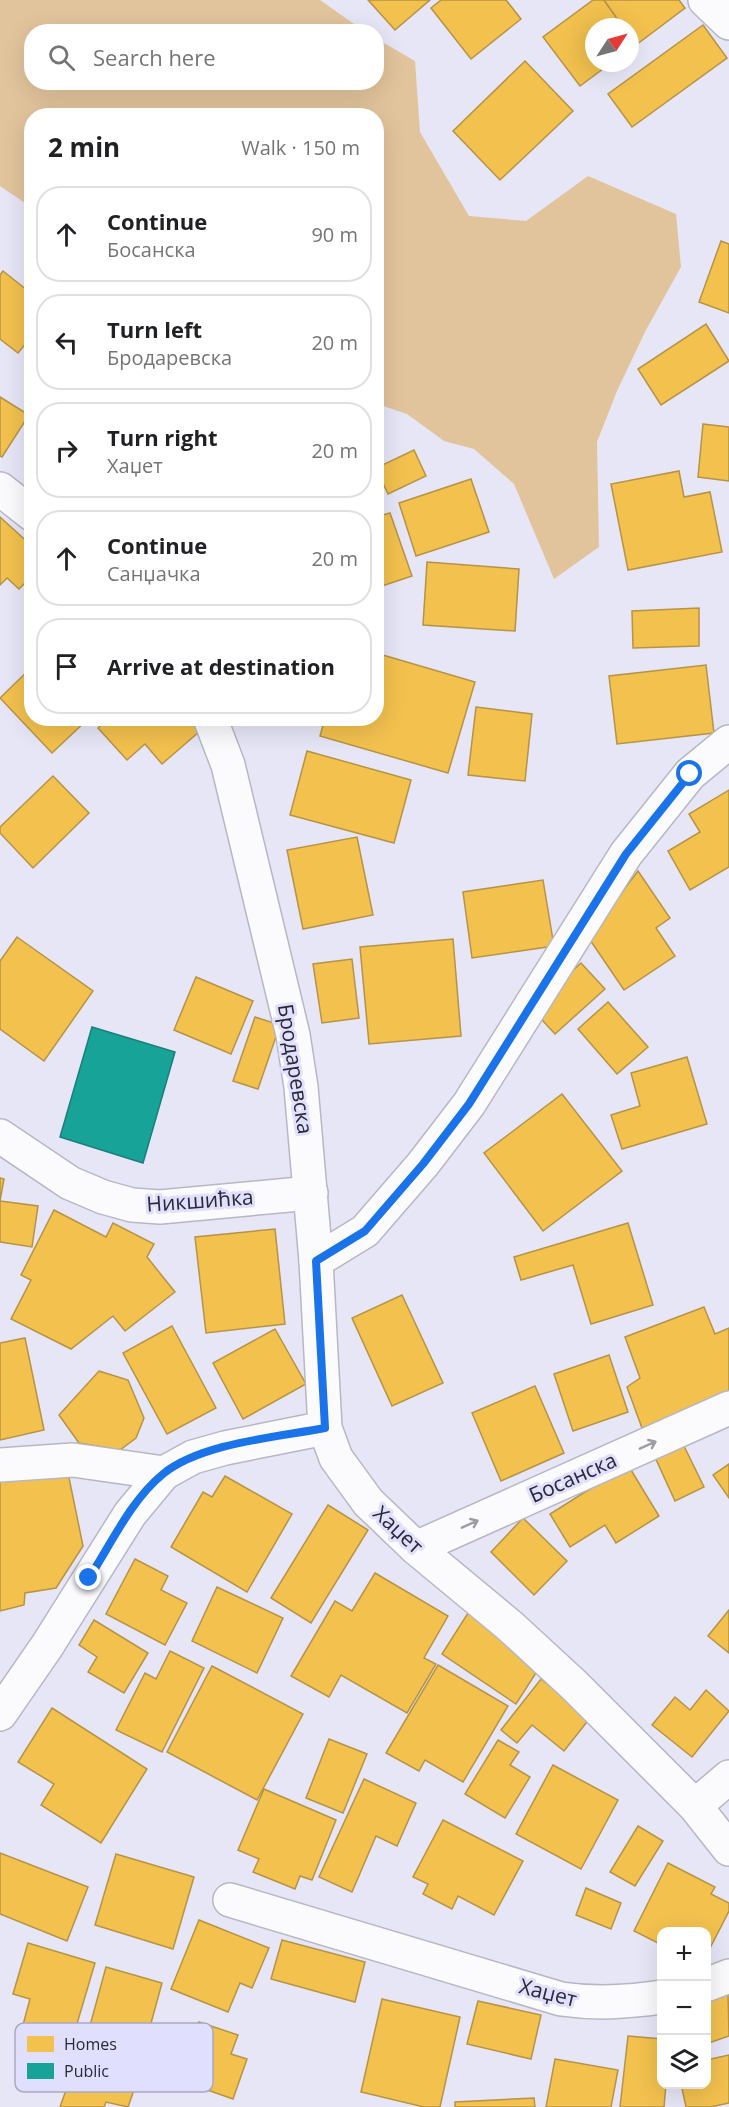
<!DOCTYPE html>
<meta charset="utf-8">
<style>
body{margin:0;font-family:"Open Sans",sans-serif;background:#f2f2f2;color:#202124}
.controls{position:absolute;right:18px;bottom:18px;display:grid;overflow:hidden;border-radius:12px;box-shadow:0 6px 24px #0002}
.controls button{width:54px;height:54px;display:grid;place-items:center;padding:0;border:0;border-bottom:2px solid #e0e0e0;background:#fff;color:#202124;font:30px sans-serif}
.compass{position:absolute;left:585px;top:18px;width:54px;height:54px;border-radius:50%;background:#fff;box-shadow:0 6px 24px #0002;rotate:54deg}
.stop{position:absolute;width:18px;height:18px;margin:-14px;border:4px solid #1a73e8;border-radius:50%;background:#fff}
.stop.end{background:#1a73e8;border-color:#fff;box-shadow:0 2px 6px #0008}
.list{margin:0;padding:0;list-style:none}
h2{display:flex;justify-content:space-between;align-items:center;height:78px;margin:0;padding:0 24px;font-size:26px}
h2 small{font-size:20px;font-weight:400;color:#757577}
.list li{display:grid;grid-template-columns:39px 1fr auto;gap:18px;align-items:center;box-sizing:border-box;height:96px;margin:0 12px 12px;padding:0 12px;border:2px solid #e0e0e0;border-radius:24px}
.list b{display:block;font-size:22px;white-space:nowrap}
.list p{margin:0;font-size:20px;white-space:nowrap;color:#757577}
.list em{font-size:20px;font-style:normal;color:#757577}
.icon{flex:none;width:33px;height:33px;fill:none;stroke:currentColor;stroke-width:2;stroke-linecap:round;stroke-linejoin:round}
.map{position:relative;flex:none;width:729px;height:2107px;overflow:hidden}
.search{position:absolute;background:#fff;box-shadow:0 6px 24px #0002;left:24px;top:24px;width:360px;height:66px;display:flex;align-items:center;gap:15px;box-sizing:border-box;padding:0 21px;border-radius:24px;color:#757577;font-size:22px}
.panel{position:absolute;background:#fff;box-shadow:0 6px 24px #0002;left:24px;top:108px;width:360px;height:618px;border-radius:24px}
.map>svg:first-child{display:block}
.green{fill:#e2c49c}
.homes{fill:#f2c14e;stroke:#b69346;stroke-width:1.5}
.public{fill:#17a398;stroke:#1c7e7a;stroke-width:1.5}
.lines{fill:none;stroke-linecap:round;stroke-linejoin:round}
.minor-casing{stroke:#b7b7c4;stroke-width:36}
.minor{stroke:#fbfbfe;stroke-width:33}
.oneway{stroke:#9c9ca3}
.route{stroke:#1a73e8;stroke-width:8}
.labels{text-anchor:middle;stroke-width:6;stroke-linejoin:round;paint-order:stroke}
.street-label{font-size:21px;fill:#292834;stroke:#e0dffe}
.key{fill:#e0dffe;stroke:#a9a8c1;stroke-width:1.5}
.key-label{font-size:16px;fill:#292834}
</style>
<div class="map">
<svg width="729" height="2107" viewBox="0 0 729 2107">
<rect width="100%" height="100%" fill="#e6e6f7"/>
<polygon class="green" points="0,0 320,0 364,31 32,32 32,82 376,82 377,39 415,61 420,132 469,216 526,221 588,176 676,214 681,267 646,330 617,391 597,442 599,547 554,579 514,484 474,449 444,441 407,414 377,404 376,116 32,116 31,207 0,186"/>
<g class="homes">
<polygon points="368,0 430,0 395,30"/>
<polygon points="441,0 506,0 521,19 471,59 431,8"/>
<polygon points="593,0 604,0 623,27 594,27 594,63 611,63 580,86 543,37"/>
<polygon points="604,0 679,0 685,8 636,45 630,36 630,27 623,27"/>
<polygon points="703,25 727,58 632,127 608,94"/>
<polygon points="525,61 573,111 500,180 453,131"/>
<polygon points="721,241 729,244 729,313 699,302"/>
<polygon points="3,271 32,294 32,336 18,353 0,339 0,275"/>
<polygon points="706,324 729,361 661,405 638,369"/>
<polygon points="0,397 29,415 2,457 0,456"/>
<polygon points="703,424 729,427 729,481 698,477"/>
<polygon points="414,450 426,476 388,494 376,468"/>
<polygon points="679,471 684,497 710,492 722,552 628,570 611,484"/>
<polygon points="471,479 489,532 416,556 399,503"/>
<polygon points="390,513 412,576 376,588 376,517"/>
<polygon points="0,517 32,546 32,576 19,589 7,578 0,585"/>
<polygon points="427,562 519,569 515,631 423,625"/>
<polygon points="699,608 699,646 633,648 632,611"/>
<polygon points="376,653 475,682 448,773 320,736 325,718 376,718"/>
<polygon points="706,665 714,733 617,744 609,676"/>
<polygon points="32,667 32,718 89,718 52,753 0,698"/>
<polygon points="476,707 532,714 525,781 468,775"/>
<polygon points="109,718 201,718 207,725 162,764 145,744 127,760 98,728"/>
<polygon points="307,751 411,780 394,843 290,815"/>
<polygon points="53,776 89,813 33,868 0,833 0,827"/>
<polygon points="729,790 729,867 690,890 668,851 700,832 689,814"/>
<polygon points="357,837 373,915 303,929 287,850"/>
<polygon points="638,871 670,918 656,928 675,956 624,990 588,937"/>
<polygon points="543,880 554,946 472,958 463,892"/>
<polygon points="17,937 93,991 44,1061 0,1029 0,961"/>
<polygon points="453,939 461,1036 369,1044 360,947"/>
<polygon points="352,959 359,1018 322,1023 313,964"/>
<polygon points="581,963 605,989 555,1034 532,1009"/>
<polygon points="196,977 253,1001 231,1054 174,1030"/>
<polygon points="608,1002 648,1047 617,1074 578,1029"/>
<polygon points="255,1017 280,1025 258,1089 233,1081"/>
<polygon points="687,1057 707,1124 622,1149 611,1115 640,1106 631,1073"/>
<polygon points="562,1094 622,1171 543,1231 484,1153"/>
<polygon points="0,1178 4,1179 0,1201 38,1206 32,1247 0,1242"/>
<polygon points="54,1210 106,1237 113,1223 154,1244 147,1257 175,1292 125,1331 113,1316 71,1349 11,1319 31,1280 21,1275"/>
<polygon points="628,1223 653,1305 591,1324 573,1265 521,1280 514,1257"/>
<polygon points="275,1229 285,1324 206,1333 195,1237"/>
<polygon points="402,1295 443,1383 392,1406 352,1318"/>
<polygon points="704,1307 715,1334 729,1328 729,1395 642,1428 627,1387 640,1378 625,1337"/>
<polygon points="172,1326 216,1408 167,1434 123,1353"/>
<polygon points="275,1329 306,1384 243,1419 213,1363"/>
<polygon points="25,1338 44,1430 0,1440 0,1343"/>
<polygon points="609,1355 628,1412 573,1431 554,1374"/>
<polygon points="99,1371 128,1380 144,1418 136,1438 120,1450 79,1443 59,1415"/>
<polygon points="535,1386 564,1453 501,1481 472,1413"/>
<polygon points="682,1442 704,1487 675,1501 654,1455"/>
<polygon points="729,1464 729,1498 713,1475"/>
<polygon points="628,1465 659,1516 616,1543 605,1525 570,1547 550,1514"/>
<polygon points="67,1468 83,1546 56,1588 25,1593 24,1605 0,1611 0,1482"/>
<polygon points="225,1476 292,1514 247,1592 171,1547 203,1492 212,1497"/>
<polygon points="328,1505 368,1530 311,1623 271,1598"/>
<polygon points="523,1518 567,1561 534,1595 491,1552"/>
<polygon points="135,1559 168,1576 161,1590 187,1603 165,1645 106,1614"/>
<polygon points="375,1573 448,1616 424,1658 436,1664 407,1713 341,1675 329,1697 291,1676 335,1601 352,1611"/>
<polygon points="217,1587 283,1618 257,1673 192,1641"/>
<polygon points="729,1610 729,1653 708,1636"/>
<polygon points="468,1613 543,1662 516,1704 442,1654"/>
<polygon points="94,1620 148,1653 124,1693 88,1672 97,1657 79,1645"/>
<polygon points="170,1651 204,1668 162,1752 116,1730 145,1673 156,1679"/>
<polygon points="438,1665 508,1706 463,1782 425,1760 419,1771 386,1753"/>
<polygon points="212,1666 303,1714 257,1800 167,1752"/>
<polygon points="541,1679 590,1718 564,1751 532,1725 517,1743 501,1730"/>
<polygon points="706,1690 729,1711 692,1757 652,1725 675,1697 690,1710"/>
<polygon points="52,1708 147,1769 101,1843 41,1805 54,1784 18,1762"/>
<polygon points="329,1739 367,1754 343,1813 306,1798"/>
<polygon points="498,1740 519,1752 510,1765 530,1777 505,1818 465,1794"/>
<polygon points="553,1765 618,1800 581,1869 516,1834"/>
<polygon points="364,1779 416,1803 397,1846 376,1836 352,1892 319,1877"/>
<polygon points="264,1789 336,1820 312,1880 300,1876 295,1889 253,1872 259,1859 238,1850"/>
<polygon points="443,1820 523,1861 494,1915 458,1896 452,1909 423,1894 428,1884 413,1877"/>
<polygon points="638,1826 663,1841 635,1886 610,1872"/>
<polygon points="0,1853 88,1887 67,1941 0,1914"/>
<polygon points="116,1854 194,1877 173,1949 95,1925"/>
<polygon points="668,1863 715,1887 711,1894 729,1903 729,1911 706,1956 706,1932 662,1932 662,1945 634,1931"/>
<polygon points="586,1888 621,1903 611,1929 576,1915"/>
<polygon points="199,1920 269,1948 252,1988 240,1983 228,2012 171,1989"/>
<polygon points="282,1940 365,1962 355,2002 271,1979"/>
<polygon points="28,1943 95,1963 66,2061 17,2047 30,1999 13,1994"/>
<polygon points="106,1967 162,1983 141,2060 85,2044"/>
<polygon points="728,1993 729,2036 706,2044 706,2000"/>
<polygon points="382,1999 460,2017 440,2107 424,2107 361,2092"/>
<polygon points="478,2001 541,2015 531,2059 467,2044"/>
<polygon points="199,2022 238,2035 231,2054 247,2059 233,2099 179,2080"/>
<polygon points="628,2036 662,2039 662,2084 666,2084 664,2107 620,2107"/>
<polygon points="79,2054 139,2076 128,2107 106,2102 104,2107 60,2107"/>
<polygon points="729,2055 729,2103 710,2107 686,2107 681,2084 706,2084 706,2060"/>
<polygon points="555,2059 618,2070 611,2107 546,2107"/>
<polygon points="534,2098 535,2107 455,2107 455,2102"/>
</g>
<polygon class="public" points="92,1027 175,1052 143,1163 60,1137"/>
<g class="lines">
<g class="minor-casing">
<g id="minor">
<polyline points="705,0 729,23"/>
<polyline points="0,489 32,514"/>
<polyline points="210,718 228,765 293,1035 301,1087 316,1261 325,1428 336,1458 368,1502 416,1548 510,1626 574,1685 695,1806 729,1849"/>
<polyline points="0,1136 70,1183 103,1197 132,1205 160,1207 311,1193"/>
<polyline points="316,1261 365,1231 423,1164 469,1104 626,854 690,774 729,742"/>
<polyline points="0,1465 73,1460 164,1473 193,1457 225,1448 325,1428"/>
<polyline points="416,1548 729,1408"/>
<polyline points="0,1714 47,1646 130,1514 164,1473"/>
<polyline points="695,1806 729,1777"/>
<path d="M230,1900L561,1999C596,2004 626,2002 662,1997"/>
<polyline points="706,1985 729,1976"/>
</g>
</g>
<use href="#minor" class="minor"/>
</g>
<defs><path id="oneway-shaft" d="M-6 0H5M1.5-3L5.5 0L1.5 3" fill="none" stroke-width="1.6" stroke-linecap="round" stroke-linejoin="round" transform="scale(1.5)"/></defs>
<g class="oneway">
<use href="#oneway-shaft" transform="translate(648 1445) rotate(-24)"/>
<use href="#oneway-shaft" transform="translate(470 1524) rotate(-24)"/>
</g>
<g class="lines">
<path class="route" d="M89,1578C111,1544 131,1500 163,1474C201,1443 278,1437 325,1428L316,1261L365,1231L423,1164L469,1104L626,854L690,774"/>
</g>
<g class="labels">
<g class="street-label">
<text transform="translate(295 1069) rotate(81)" y="7">Бродаревска</text>
<text transform="translate(200 1201) rotate(-4)" y="7">Никшићка</text>
<text transform="translate(573 1478) rotate(-24)" y="7">Босанска</text>
<text transform="translate(398 1530) rotate(43)" y="7">Хаџет</text>
<text transform="translate(548 1993) rotate(14)" y="7">Хаџет</text>
</g>
</g>
<rect x="15" y="2023" width="198" height="69" rx="9" class="key"/>
<rect x="27" y="2036" width="27" height="16" fill="#f2c14e"/>
<rect x="27" y="2063" width="27" height="16" fill="#17a398"/>
<g class="key-label">
<text x="64" y="2050">Homes</text>
<text x="64" y="2077">Public</text>
</g>
</svg>
<div class="controls">
<button>+</button>
<button>−</button>
<button><svg class="icon" aria-label="layers" viewBox="0 0 24 24"><path d="M12 4l9 5-9 5-9-5zM3 14l9 5 9-5"/></svg></button>
</div>
<svg class="compass" viewBox="-18 -18 36 36"><path d="M0-13l5 13h-10z" fill="#e53935"/><path d="M0 13l5-13h-10z" fill="#757577"/></svg>
<div class="stop" style="left:690px;top:774px"></div>
<div class="stop end" style="left:89px;top:1578px"></div>
<div class="search"><svg class="icon" aria-label="search" viewBox="0 0 24 24"><circle cx="10" cy="10" r="6"/><path d="M15 15l6 6"/></svg>Search here</div>
<section class="panel">
<h2>2 min<small>Walk · 150 m</small></h2>
<ul class="list">
<li><svg class="icon" aria-label="ahead" viewBox="0 0 24 24"><path d="M12 20V5M6 11l6-6 6 6"/></svg><div><b>Continue</b><p>Босанска</p></div><em>90 m</em></li>
<li><svg class="icon" aria-label="left" viewBox="0 0 24 24"><path d="M17 20v-9H6M10 6l-5 5 5 5"/></svg><div><b>Turn left</b><p>Бродаревска</p></div><em>20 m</em></li>
<li><svg class="icon" aria-label="right" viewBox="0 0 24 24"><path d="M7 20v-9h11M14 6l5 5-5 5"/></svg><div><b>Turn right</b><p>Хаџет</p></div><em>20 m</em></li>
<li><svg class="icon" aria-label="ahead" viewBox="0 0 24 24"><path d="M12 20V5M6 11l6-6 6 6"/></svg><div><b>Continue</b><p>Санџачка</p></div><em>20 m</em></li>
<li><svg class="icon" aria-label="arrive" viewBox="0 0 24 24"><path d="M6 21V4h12l-3 4 3 4H6"/></svg><div><b>Arrive at destination</b></div></li>
</ul>
</section>
</div>
